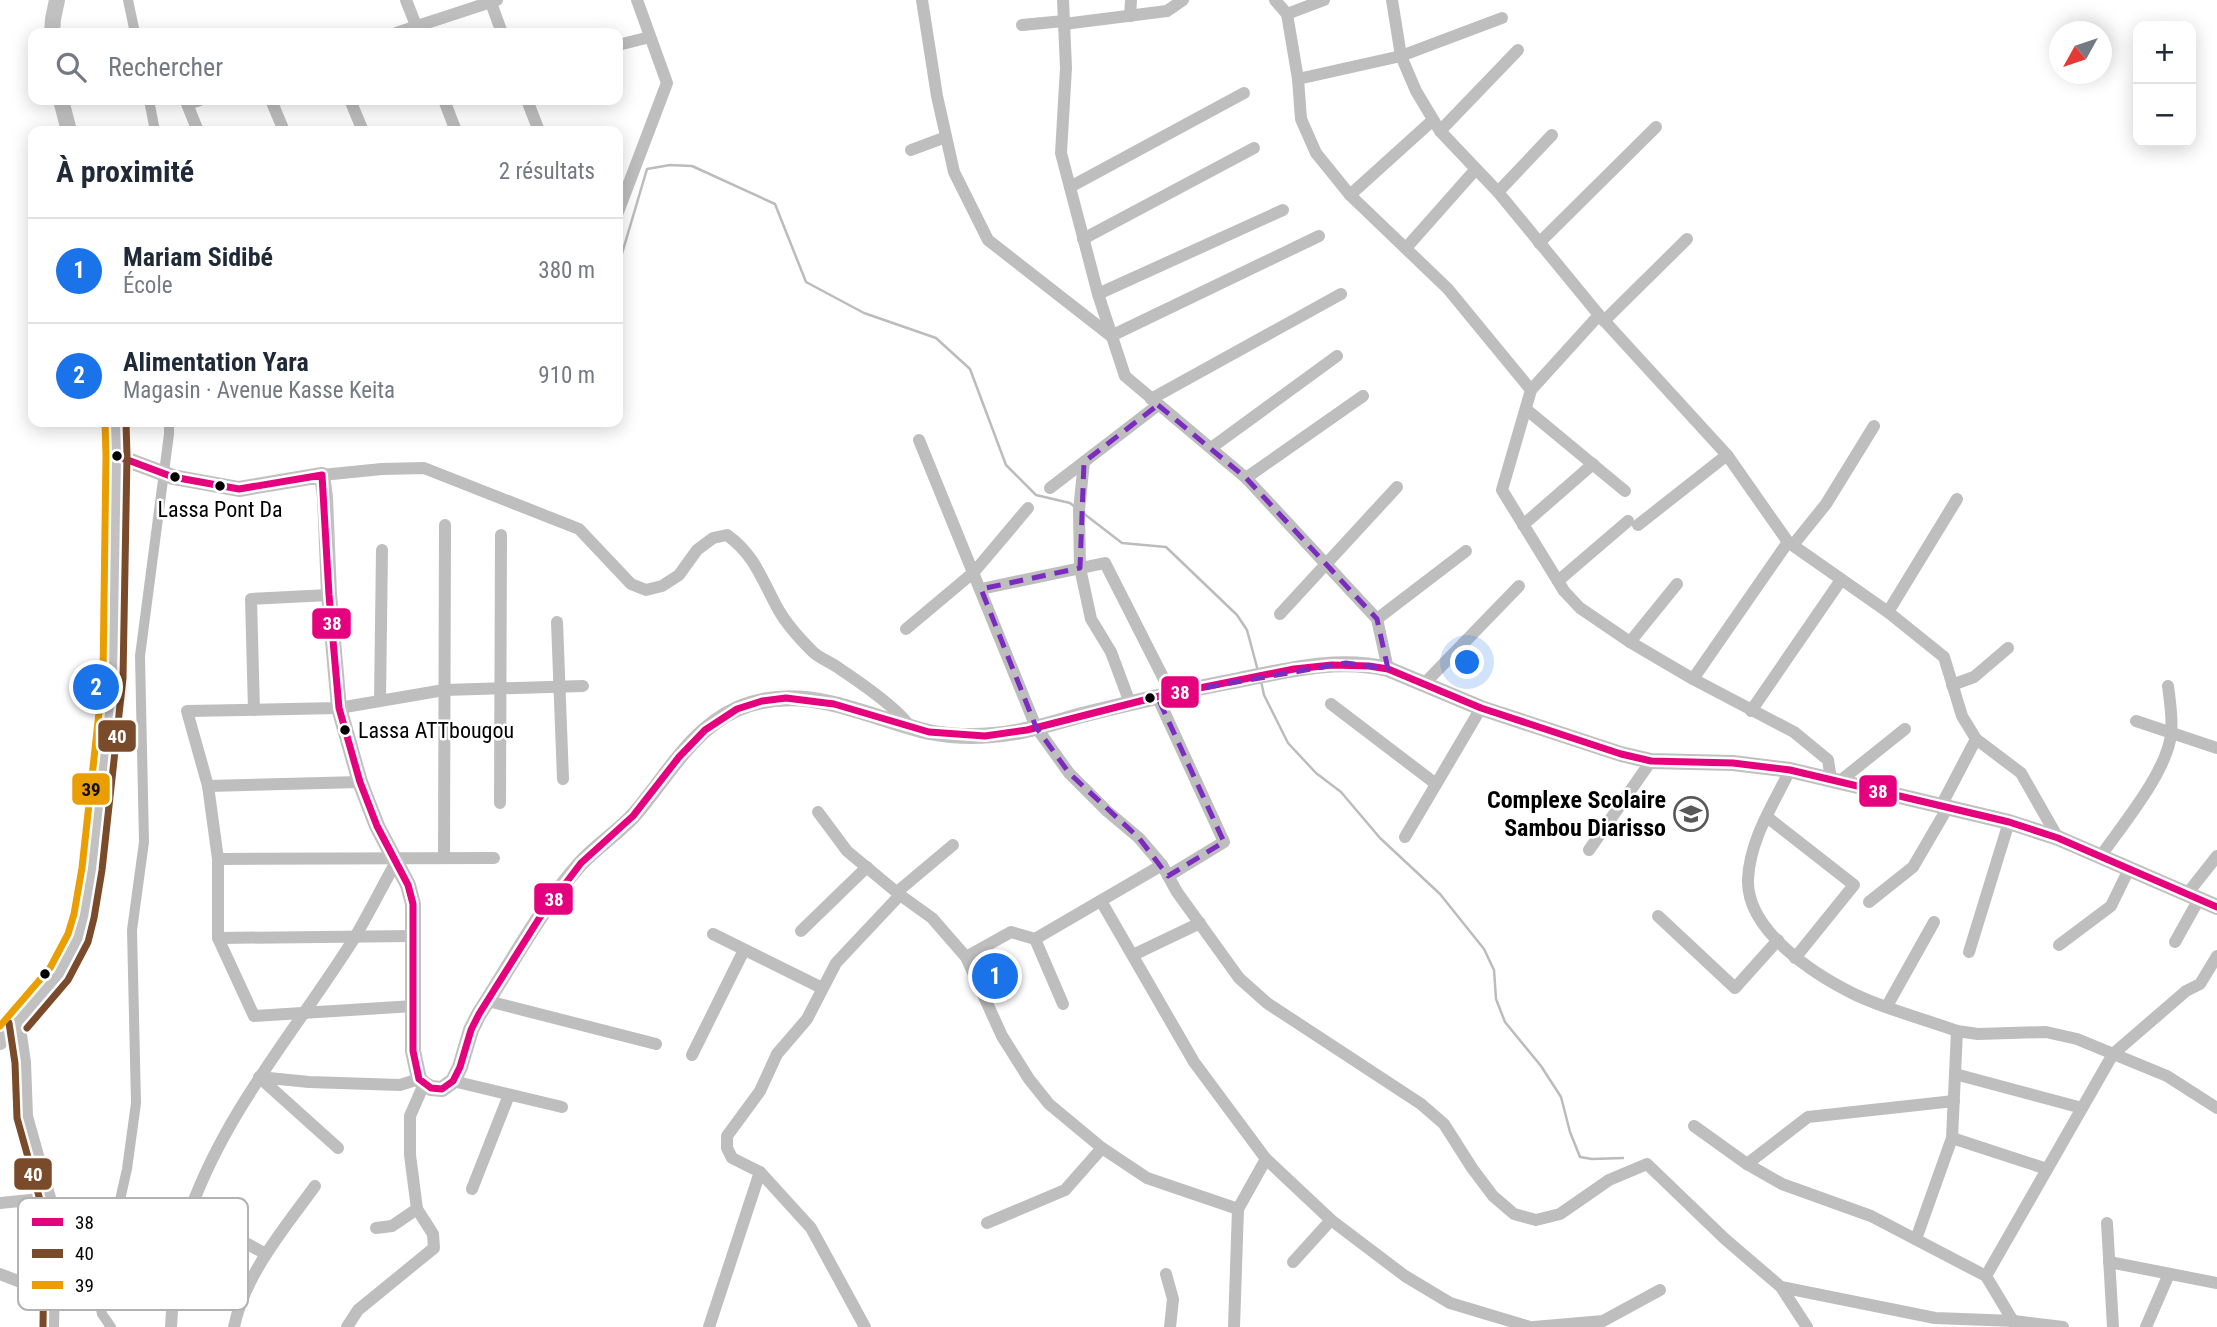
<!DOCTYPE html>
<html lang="fr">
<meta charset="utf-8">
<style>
body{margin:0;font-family:"Roboto Condensed",sans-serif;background:#f6f6f7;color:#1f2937}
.controls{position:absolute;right:21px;top:21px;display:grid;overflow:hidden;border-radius:14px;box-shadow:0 4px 18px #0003}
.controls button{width:63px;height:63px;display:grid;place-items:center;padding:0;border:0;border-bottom:2px solid #e0e1e3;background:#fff;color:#1f2937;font:35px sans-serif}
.compass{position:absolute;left:2049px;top:21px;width:63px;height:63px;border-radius:50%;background:#fff;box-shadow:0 4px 18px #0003;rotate:230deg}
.you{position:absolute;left:1468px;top:663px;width:24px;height:24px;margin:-18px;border:5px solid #fff;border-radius:50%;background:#1a73e8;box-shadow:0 0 0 10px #1a73e833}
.badge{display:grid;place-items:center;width:46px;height:46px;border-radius:50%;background:#1a73e8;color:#fff;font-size:23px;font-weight:700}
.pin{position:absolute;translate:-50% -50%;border:4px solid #fff;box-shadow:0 2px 7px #0006}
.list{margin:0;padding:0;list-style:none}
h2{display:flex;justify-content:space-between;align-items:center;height:91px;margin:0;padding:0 28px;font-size:30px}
h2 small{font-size:23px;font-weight:400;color:#747a83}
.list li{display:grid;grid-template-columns:46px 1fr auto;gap:21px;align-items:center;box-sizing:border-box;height:105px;padding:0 28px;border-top:2px solid #e0e1e3}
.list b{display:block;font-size:26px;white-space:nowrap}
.list p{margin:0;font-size:23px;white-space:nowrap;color:#747a83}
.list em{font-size:23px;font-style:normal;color:#747a83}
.icon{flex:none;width:38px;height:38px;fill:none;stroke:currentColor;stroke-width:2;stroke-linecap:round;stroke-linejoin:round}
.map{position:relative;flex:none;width:2217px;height:1327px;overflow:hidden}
.search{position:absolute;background:#fff;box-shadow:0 4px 18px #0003;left:28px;top:28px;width:595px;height:77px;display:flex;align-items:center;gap:18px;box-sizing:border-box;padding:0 24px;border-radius:14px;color:#747a83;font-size:26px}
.panel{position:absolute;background:#fff;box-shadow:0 4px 18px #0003;left:28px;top:126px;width:595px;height:301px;border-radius:14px}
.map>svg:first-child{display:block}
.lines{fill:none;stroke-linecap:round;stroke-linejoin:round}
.stream{stroke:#bcbcbc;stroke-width:2.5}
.canal{stroke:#bcbcbc;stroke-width:10}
.street{stroke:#bebebe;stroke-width:12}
.secondary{stroke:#c1c1c1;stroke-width:16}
.bus-1-casing{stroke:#fff;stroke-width:12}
.bus-2-casing{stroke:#fff;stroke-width:12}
.bus-3-casing{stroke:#fff;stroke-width:12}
.bus-1{stroke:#e5007d;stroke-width:7}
.bus-2{stroke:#7a4b2a;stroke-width:7}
.bus-3{stroke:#eb9e00;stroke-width:7}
.marked{fill:none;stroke:#7b2cbf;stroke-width:5;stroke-dasharray:14 9;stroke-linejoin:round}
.bus-dot{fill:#000;stroke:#fff;stroke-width:2.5}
.labels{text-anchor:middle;stroke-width:5;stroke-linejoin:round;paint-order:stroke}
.bus-label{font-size:22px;fill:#000;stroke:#fff}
.poi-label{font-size:24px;font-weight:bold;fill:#000;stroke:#fff;text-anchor:end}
.key{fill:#fff;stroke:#b2b2b2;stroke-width:2}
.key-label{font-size:19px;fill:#000}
.line-badge{stroke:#fff;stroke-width:2.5}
.badge-label{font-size:19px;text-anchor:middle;font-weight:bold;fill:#fff}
.pale-badge-label{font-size:19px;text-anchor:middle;font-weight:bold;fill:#111}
</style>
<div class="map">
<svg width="2217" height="1327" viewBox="0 0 2217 1327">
<rect width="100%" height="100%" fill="#fff"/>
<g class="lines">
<g class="stream">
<polyline points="618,267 647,169 670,165 692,166 775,204 806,282 864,313 936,338 970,369 1006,465 1036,495 1070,503 1075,507"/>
<polyline points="1083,513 1122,543 1166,547 1237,615 1247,630 1258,671"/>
<polyline points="1261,681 1264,695 1288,743 1316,773 1341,792 1380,838 1440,894 1484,949 1494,970 1496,999 1505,1022 1541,1066 1561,1097 1570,1132 1580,1157 1592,1159 1623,1158"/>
</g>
<g class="canal">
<polyline points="128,0 135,33"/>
<polyline points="149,100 155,131"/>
<polyline points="111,1327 102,1314 97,1288 110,1244 127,1169 136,1103 132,930 144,842 140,656 169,434 169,422"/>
</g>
<g class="street">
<polyline points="406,0 419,33"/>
<polyline points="490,0 502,33"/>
<polyline points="922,0 937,96 954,172 988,240 1111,336 1319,236"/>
<polyline points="1063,0 1066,68 1061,153 1098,294 1125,376 1246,478 1377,619 1388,669"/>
<polyline points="1275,0 1287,14 1298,79 1301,119 1316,153 1350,195 1448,289 1531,390"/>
<polyline points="1392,0 1401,56 1416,91 1440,131 1498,192 1599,315 1727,455 1788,542 1888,612 1944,657 1962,716 1976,739 2021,773 2058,838"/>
<polyline points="1287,14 1324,0"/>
<polyline points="1130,16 1131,0"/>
<polyline points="1064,24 1167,11 1183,0"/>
<polyline points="1022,25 1064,21"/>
<polyline points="396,33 497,0"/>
<polyline points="618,45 650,37"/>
<polyline points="1298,79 1401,56 1502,18"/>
<polyline points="271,100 284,131"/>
<polyline points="350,100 363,131"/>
<polyline points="444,100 456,131"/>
<polyline points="527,100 539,131"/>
<polyline points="198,131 187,104 200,100"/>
<polyline points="1440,131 1518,50"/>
<polyline points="911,150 946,137"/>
<polyline points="1070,187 1244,93"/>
<polyline points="1498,192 1552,135"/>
<polyline points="1350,195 1433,120"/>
<polyline points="618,212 667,83 637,0"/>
<polyline points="1083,239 1254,148"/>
<polyline points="1539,243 1656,127"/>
<polyline points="1406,248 1476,169"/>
<polyline points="1098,294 1283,210"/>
<polyline points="1599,315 1531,390 1502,490 1564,591 1580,608 1630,642 1693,679 1794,732 1828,760 1831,779"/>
<polyline points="1604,321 1687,239"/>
<polyline points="1151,399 1341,294"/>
<polyline points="1526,409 1625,491"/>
<polyline points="919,440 1036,727 1069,773 1107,811 1139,838 1162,865 1177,892 1239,978 1267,1003 1421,1104 1444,1124 1472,1168 1493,1196 1514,1214 1536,1220 1560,1214 1609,1180 1647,1164 1725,1239 1781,1287 1935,1318 2014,1321 2063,1327"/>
<polyline points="1211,448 1337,356"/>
<polyline points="1084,462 1079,510 1080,568 1091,619 1111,652 1130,703"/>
<path d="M322,475L382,469L424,468L579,529L631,584L646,590L662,586L679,575L697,550L713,538L727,535C755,555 762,580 778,609C787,625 799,638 812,651C820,659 831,662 840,669C858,681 899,709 910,727"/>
<polyline points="1246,478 1363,396"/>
<polyline points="1050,488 1158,405"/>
<polyline points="1523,525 1593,464"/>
<polyline points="1638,525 1727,455"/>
<polyline points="1793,545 1826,504 1874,426"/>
<polyline points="1558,581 1628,521"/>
<polyline points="981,589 1105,563 1171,693"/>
<polyline points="1888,612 1957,499"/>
<polyline points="1280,614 1397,487"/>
<polyline points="1377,619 1466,551"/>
<polyline points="557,622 563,779"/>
<polyline points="906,629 974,572 1028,508"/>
<polyline points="1630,642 1677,584"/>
<polyline points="1693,679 1788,542"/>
<polyline points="1424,684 1519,586"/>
<polyline points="1952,685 1974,677 2008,648"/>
<polyline points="1157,696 1224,842 1168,876"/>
<polyline points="380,700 382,550"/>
<polyline points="1331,704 1436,784"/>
<polyline points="254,710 251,599 329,595"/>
<polyline points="1751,711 1841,580"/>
<polyline points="2136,721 2217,748"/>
<path d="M1790,770C1773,805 1750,839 1748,879C1746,931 1815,975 1856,995C1888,1010 1924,1019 1957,1031L1952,1138L1916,1239"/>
<polyline points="1840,781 1905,729"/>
<polyline points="208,786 360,782"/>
<polyline points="500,803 501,535"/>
<polyline points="1941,806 1976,739"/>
<polyline points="818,812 847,851 900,895 932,918 966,957 1002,1036 1029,1079 1049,1104 1102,1148 1147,1178 1238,1209"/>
<polyline points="1767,817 1854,885 1795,958"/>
<polyline points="1405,837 1481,708"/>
<polyline points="1589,850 1651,761"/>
<path d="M2100,857C2123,824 2166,773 2171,735C2173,720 2170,701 2168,686"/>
<polyline points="444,858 445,525"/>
<polyline points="218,859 494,858"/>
<polyline points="897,892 953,845"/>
<polyline points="2187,894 2217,856"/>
<polyline points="1101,901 1194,1062 1266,1159 1331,1220 1405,1276 1450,1303 1530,1327"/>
<polyline points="1869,902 1913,867 1948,807"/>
<polyline points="1658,916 1735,988 1778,940"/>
<polyline points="801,931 867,867"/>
<polyline points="713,934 822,988"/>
<polyline points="218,938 413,936"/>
<polyline points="1035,939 1063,1004"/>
<polyline points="2175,942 2199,899"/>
<polyline points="2059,945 2111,906 2129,869"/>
<polyline points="1969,952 2009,822"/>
<polyline points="1133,955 1200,923"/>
<polyline points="966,957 1011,932 1035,939 1162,865"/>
<polyline points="488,1001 656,1044"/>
<polyline points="414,1006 254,1016 218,938 218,859 208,786 187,711 339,708 444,690 583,686"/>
<polyline points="1887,1006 1934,922"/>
<polyline points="19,1021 25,1062 27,1116 50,1198 55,1250 53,1327"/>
<polyline points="1957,1031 1978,1034 2046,1032 2077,1039 2167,1076 2217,1108"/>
<polyline points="692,1055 744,950"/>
<polyline points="1955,1074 2082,1108"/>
<polyline points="453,1081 562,1107"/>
<polyline points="1694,1126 1747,1164 1782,1184 1871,1216 1986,1276 2016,1326"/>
<polyline points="1952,1138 2047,1169"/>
<polyline points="338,1148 259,1077 309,1082 400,1085 419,1079"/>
<polyline points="1747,1164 1808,1117 1954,1101"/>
<polyline points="472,1189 509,1095"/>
<polyline points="0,1203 50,1198"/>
<polyline points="190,1213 266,1254"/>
<polyline points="987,1223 1065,1190 1102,1148"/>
<polyline points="2107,1223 2113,1327"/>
<polyline points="376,1228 392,1226 417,1209 410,1155 410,1116 424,1084"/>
<polyline points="1293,1262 1331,1220"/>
<polyline points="2109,1262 2217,1283"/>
<polyline points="0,1274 54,1295"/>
<polyline points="1166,1274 1173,1299 1170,1327"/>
<polyline points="1986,1276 2113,1054 2186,991 2200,984 2217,956"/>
<polyline points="1781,1287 1807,1327"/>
<path d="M171,1327C173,1291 178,1245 190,1211C227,1108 298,1028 355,937C369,913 382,887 396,862"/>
<path d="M234,1327C245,1274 284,1229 315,1186"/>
<polyline points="347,1327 358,1310 434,1248 433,1234 417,1209"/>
<polyline points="709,1327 760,1172"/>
<polyline points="865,1327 811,1228 760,1172 732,1158 727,1148 727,1136 760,1091 777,1054 807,1019 836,963 900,895"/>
<polyline points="1234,1327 1238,1209 1266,1159"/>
<polyline points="1534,1327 1603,1321 1660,1290"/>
<polyline points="2146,1327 2169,1274"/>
</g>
<g class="secondary">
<polyline points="52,33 53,19 57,0"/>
<polyline points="61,100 69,131"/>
<path d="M117,456L173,477L239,489L322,475L325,497L329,595L339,708L360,782L377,826L408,885L413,904V1051L419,1079L424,1084L431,1088L442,1089L453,1081L460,1067L471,1030L479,1014C511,965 542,906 581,863C597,846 617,833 633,816C665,780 690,730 737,709C803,680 865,717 929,732C950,736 972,737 993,735C1023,733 1053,723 1082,715C1134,702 1186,690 1239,680C1288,670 1338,657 1388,669L1481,708L1621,754L1651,761L1733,763L1790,770L2009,822L2058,838L2217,907"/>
<polyline points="0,1042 59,974 78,938 84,916 92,869 113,677 117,456 115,422"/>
</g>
<g class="bus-1-casing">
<polyline id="bus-1" points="117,456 173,477 239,489 322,475 329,595 339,708 360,782 377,826 408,885 413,904 413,1051 419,1079 431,1088 442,1089 453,1081 460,1067 471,1030 479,1014 540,917 581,863 633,816 679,757 705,730 737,709 762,701 786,698 834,704 929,732 985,736 1027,730 1160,696 1294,669 1332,665 1369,666 1388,669 1481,708 1621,754 1651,761 1733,763 1790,770 2009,822 2058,838 2217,907"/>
</g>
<g class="bus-2-casing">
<g id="bus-2">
<polyline points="9,1023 15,1063 17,1118 40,1200 44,1250 43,1327"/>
<polyline points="27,1028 68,980 88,942 94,918 102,870 123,678 127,456 126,422"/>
</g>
</g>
<g class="bus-3-casing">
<polyline id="bus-3" points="0,1026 50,968 68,934 74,914 82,868 103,676 106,456 105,423"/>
</g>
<use href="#bus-1" class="bus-1"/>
<use href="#bus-2" class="bus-2"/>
<use href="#bus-3" class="bus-3"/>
</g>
<path class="marked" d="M1158,405L1246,478L1377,619L1388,669L1346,663L1157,696L1224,842L1168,876L1139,838L1069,773L1036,727L981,589L1080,568L1084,462Z"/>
<defs>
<g id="school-ring" transform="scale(1.75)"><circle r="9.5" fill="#fff" stroke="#595959" stroke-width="1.5"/><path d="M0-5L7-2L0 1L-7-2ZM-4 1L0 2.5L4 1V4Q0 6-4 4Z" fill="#595959"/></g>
</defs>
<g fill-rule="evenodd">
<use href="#school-ring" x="1691" y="814"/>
</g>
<g class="bus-dot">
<circle cx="117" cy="456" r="6"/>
<circle cx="175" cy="477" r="6"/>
<circle cx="220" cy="486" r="6"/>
<circle cx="1150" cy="698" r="6"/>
<circle cx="345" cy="730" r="6"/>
<circle cx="45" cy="974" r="6"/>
</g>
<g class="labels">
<g class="bus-label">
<text x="220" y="517">Lassa Pont Da</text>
<text x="358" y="738" text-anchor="start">Lassa ATTbougou</text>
</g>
<g class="poi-label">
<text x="1666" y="808">Complexe Scolaire<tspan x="1666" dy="28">Sambou Diarisso</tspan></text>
</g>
</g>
<rect x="18" y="1198" width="230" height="112" rx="10" class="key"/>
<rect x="32" y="1218" width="31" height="8" fill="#e5007d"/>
<rect x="32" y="1249" width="31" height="9" fill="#7a4b2a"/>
<rect x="32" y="1281" width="31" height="8" fill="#eb9e00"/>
<g class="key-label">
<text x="75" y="1229">38</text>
<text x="75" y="1260">40</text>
<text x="75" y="1292">39</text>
</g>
<g class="line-badge">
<rect x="311" y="607" width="41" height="33" rx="7" fill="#e5007d"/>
<rect x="1160" y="675" width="40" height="34" rx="7" fill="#e5007d"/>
<rect x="97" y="719" width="40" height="34" rx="7" fill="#7a4b2a"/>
<rect x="71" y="772" width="40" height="34" rx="7" fill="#eb9e00"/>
<rect x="1858" y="774" width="40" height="34" rx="7" fill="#e5007d"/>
<rect x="533" y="882" width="41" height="34" rx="7" fill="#e5007d"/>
<rect x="13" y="1157" width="40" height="34" rx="7" fill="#7a4b2a"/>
</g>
<g class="badge-label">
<text x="332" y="630">38</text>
<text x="1180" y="699">38</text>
<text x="117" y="743">40</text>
<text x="1878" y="798">38</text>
<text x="554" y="906">38</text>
<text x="33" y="1181">40</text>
</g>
<g class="pale-badge-label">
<text x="91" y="796">39</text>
</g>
</svg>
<div class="controls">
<button>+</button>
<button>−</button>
</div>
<svg class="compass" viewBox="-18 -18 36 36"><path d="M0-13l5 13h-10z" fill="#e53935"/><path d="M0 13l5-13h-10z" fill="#747a83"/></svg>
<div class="you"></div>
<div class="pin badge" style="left:995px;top:976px">1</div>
<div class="pin badge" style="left:96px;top:687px">2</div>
<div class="search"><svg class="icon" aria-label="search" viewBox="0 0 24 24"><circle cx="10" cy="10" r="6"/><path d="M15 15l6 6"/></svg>Rechercher</div>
<section class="panel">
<h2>À proximité<small>2 résultats</small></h2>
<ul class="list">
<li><span class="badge">1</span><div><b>Mariam Sidibé</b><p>École</p></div><em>380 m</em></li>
<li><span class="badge">2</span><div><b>Alimentation Yara</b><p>Magasin · Avenue Kasse Keita</p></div><em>910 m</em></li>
</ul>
</section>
</div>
